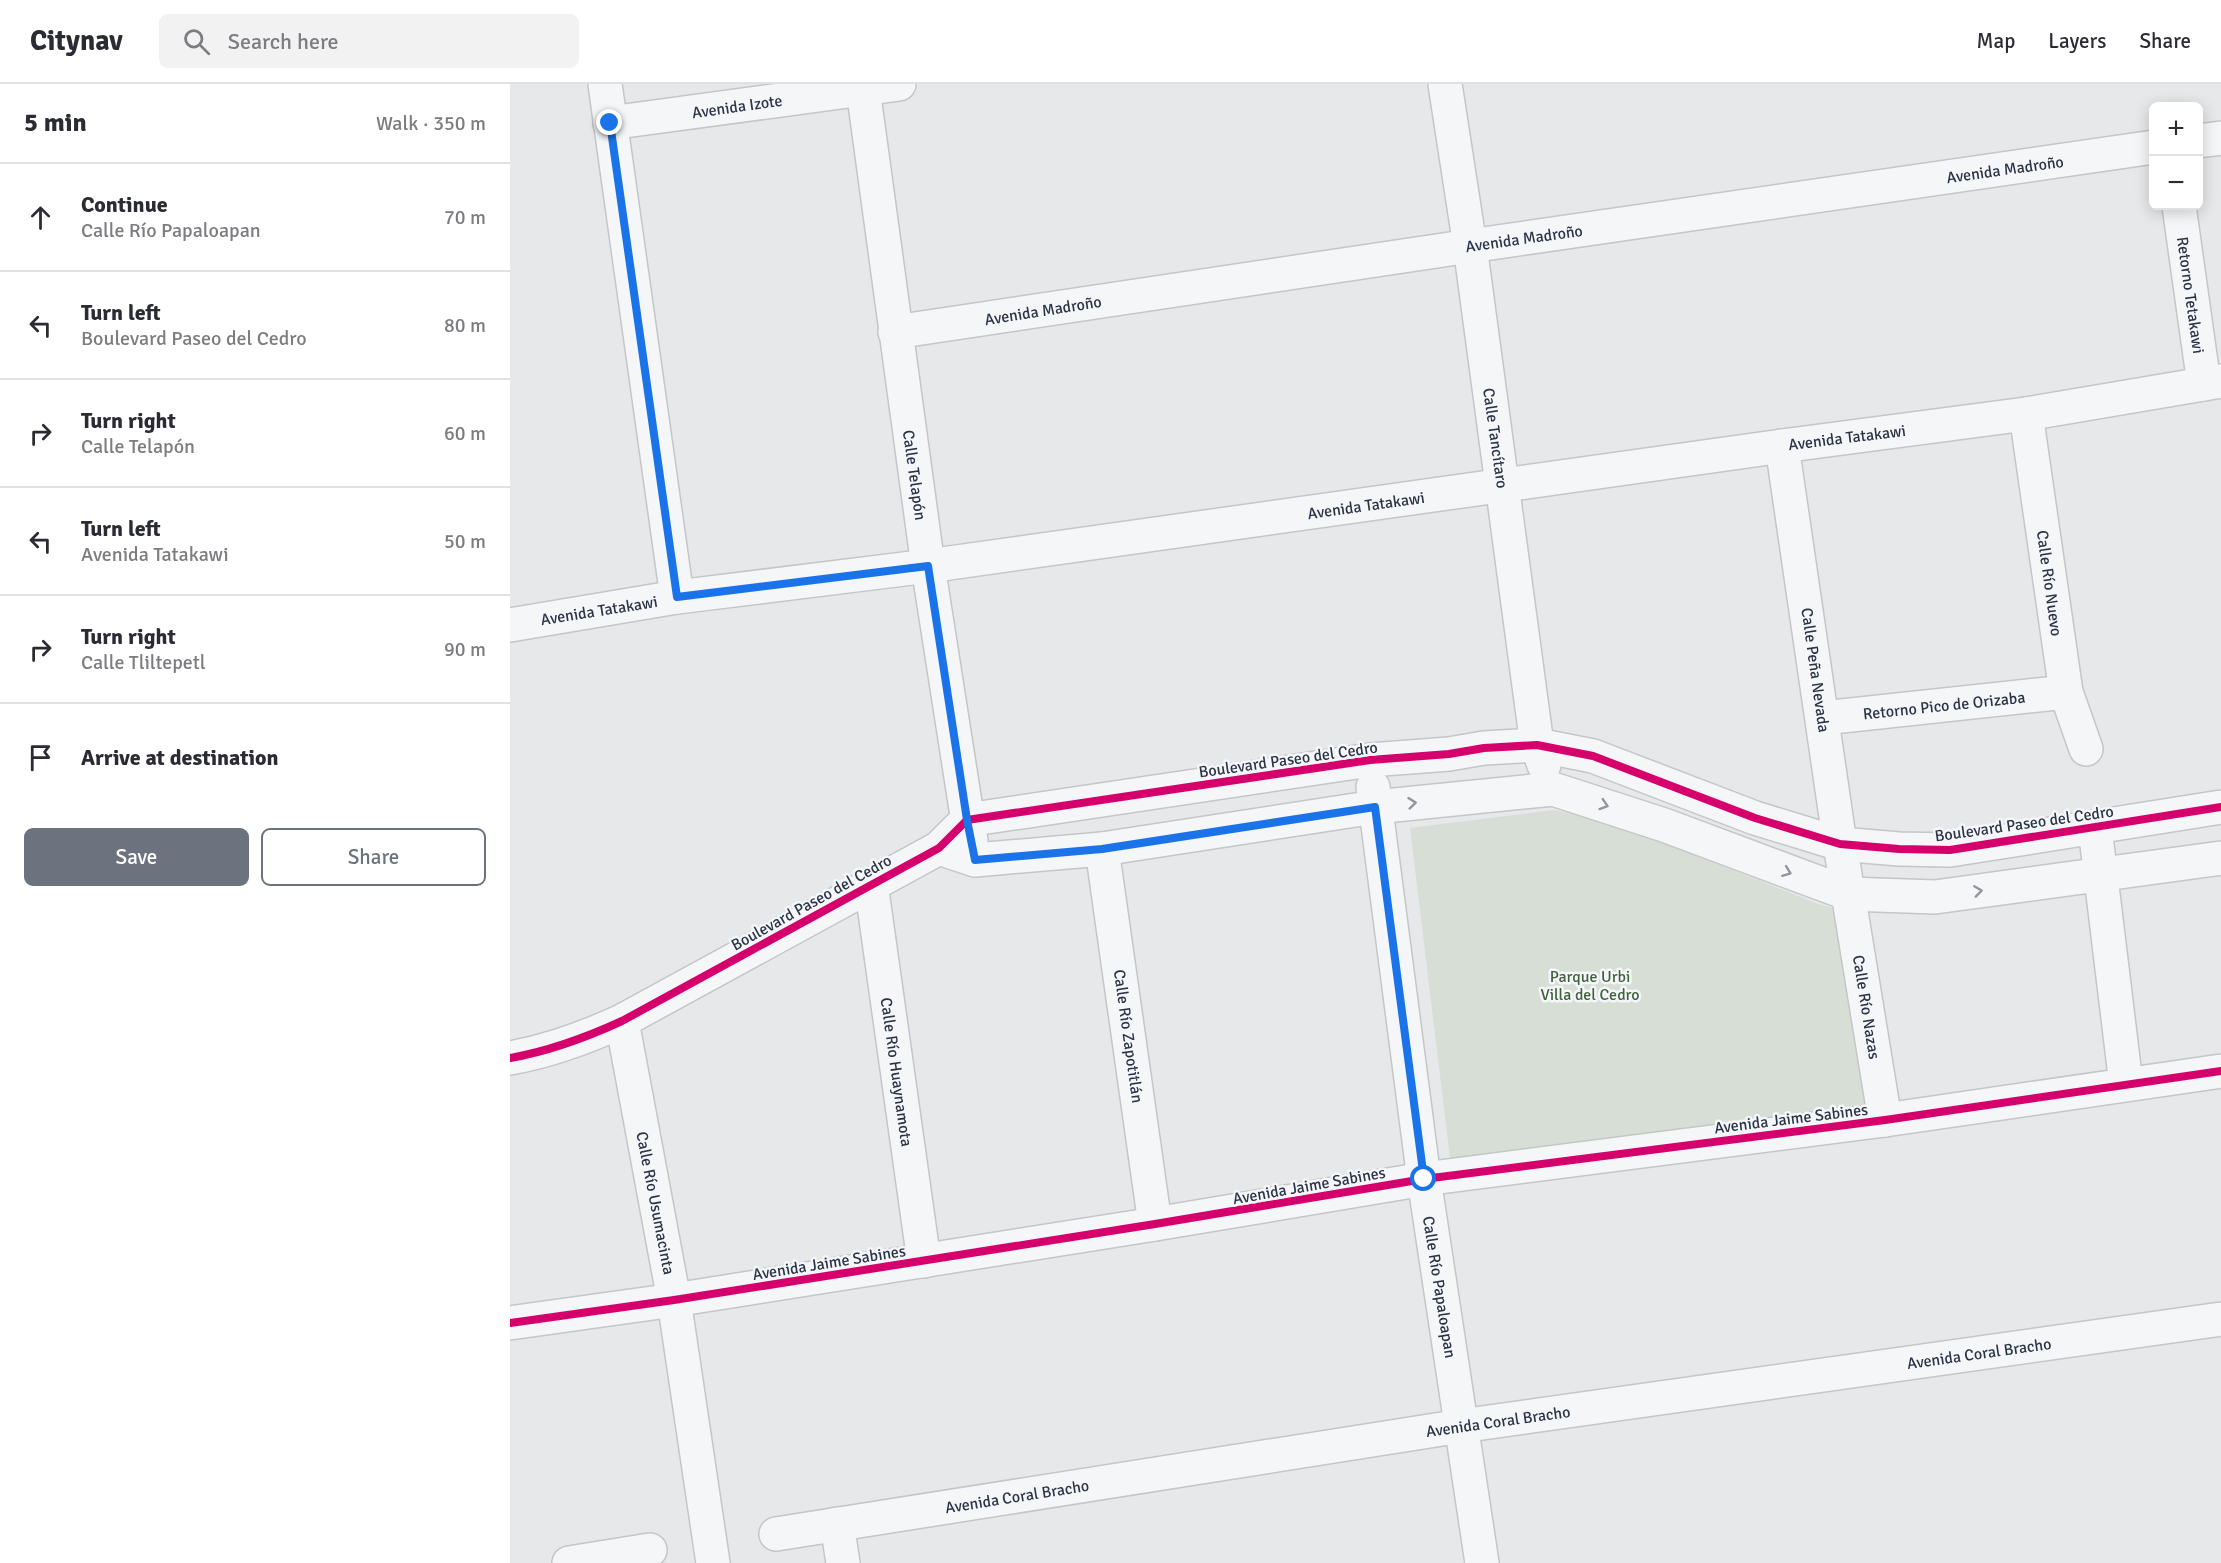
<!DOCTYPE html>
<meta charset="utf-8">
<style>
body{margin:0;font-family:Signika,sans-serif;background:#f2f2f3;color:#2b2b33}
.controls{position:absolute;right:18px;top:18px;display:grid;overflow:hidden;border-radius:9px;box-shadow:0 3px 15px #0003}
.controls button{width:54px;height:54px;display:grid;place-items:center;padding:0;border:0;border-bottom:2px solid #e1e1e2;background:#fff;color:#2b2b33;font:30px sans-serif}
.stop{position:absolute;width:18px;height:18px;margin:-14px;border:4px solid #1a73e8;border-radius:50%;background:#fff}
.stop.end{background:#1a73e8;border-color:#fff;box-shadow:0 2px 6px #0008}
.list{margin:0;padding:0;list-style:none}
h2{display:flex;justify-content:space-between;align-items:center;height:78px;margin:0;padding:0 24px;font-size:26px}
h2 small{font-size:20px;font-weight:400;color:#7c7c81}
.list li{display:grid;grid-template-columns:39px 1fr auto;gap:18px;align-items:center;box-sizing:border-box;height:108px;padding:0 24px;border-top:2px solid #e1e1e2}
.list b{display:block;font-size:22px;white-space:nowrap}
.list p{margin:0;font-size:20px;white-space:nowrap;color:#7c7c81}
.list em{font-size:20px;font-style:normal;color:#7c7c81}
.actions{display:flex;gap:12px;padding:18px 24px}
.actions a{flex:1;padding:14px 0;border:2px solid #6c737f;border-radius:9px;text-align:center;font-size:21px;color:#6c737f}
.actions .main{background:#6c737f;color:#fff}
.icon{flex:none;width:33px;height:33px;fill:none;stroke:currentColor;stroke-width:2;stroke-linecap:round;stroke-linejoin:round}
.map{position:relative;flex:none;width:1711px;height:1479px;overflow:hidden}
header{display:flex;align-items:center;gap:36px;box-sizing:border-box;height:84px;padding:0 30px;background:#fff;border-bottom:2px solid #e1e1e2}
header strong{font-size:28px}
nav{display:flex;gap:33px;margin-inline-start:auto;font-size:21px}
.search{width:420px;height:54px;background:#f2f2f3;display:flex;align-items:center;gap:15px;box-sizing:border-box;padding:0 21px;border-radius:9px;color:#7c7c81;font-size:22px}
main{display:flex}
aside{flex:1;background:#fff}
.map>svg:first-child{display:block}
.green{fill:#d6ded6}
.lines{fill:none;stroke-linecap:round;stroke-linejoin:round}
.street-casing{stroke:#c4c6c8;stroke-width:36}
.street{stroke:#f5f6f7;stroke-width:33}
.cycleway-casing{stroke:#f4f6f9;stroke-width:11}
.cycleway{stroke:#d6006c;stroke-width:8}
.oneway{stroke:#90959e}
.route{stroke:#1a73e8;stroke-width:8}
.labels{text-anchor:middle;stroke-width:5;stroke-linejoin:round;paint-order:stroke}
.street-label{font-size:16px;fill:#2b3445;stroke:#f4f6f9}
.park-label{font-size:16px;fill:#3f6138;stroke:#f4f6f9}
</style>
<header>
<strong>Citynav</strong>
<div class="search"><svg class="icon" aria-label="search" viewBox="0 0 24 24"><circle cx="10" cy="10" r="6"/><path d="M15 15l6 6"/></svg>Search here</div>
<nav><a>Map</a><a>Layers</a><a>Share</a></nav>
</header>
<main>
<aside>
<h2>5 min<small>Walk · 350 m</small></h2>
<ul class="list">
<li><svg class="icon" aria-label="ahead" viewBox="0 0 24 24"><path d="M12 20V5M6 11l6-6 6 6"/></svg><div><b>Continue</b><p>Calle Río Papaloapan</p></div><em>70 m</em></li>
<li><svg class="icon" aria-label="left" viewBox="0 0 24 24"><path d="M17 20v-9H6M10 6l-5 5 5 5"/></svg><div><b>Turn left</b><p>Boulevard Paseo del Cedro</p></div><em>80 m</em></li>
<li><svg class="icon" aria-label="right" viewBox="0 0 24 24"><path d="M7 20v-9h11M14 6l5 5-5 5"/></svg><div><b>Turn right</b><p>Calle Telapón</p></div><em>60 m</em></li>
<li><svg class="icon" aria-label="left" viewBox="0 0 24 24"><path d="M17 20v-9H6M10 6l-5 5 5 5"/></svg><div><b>Turn left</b><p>Avenida Tatakawi</p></div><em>50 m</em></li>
<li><svg class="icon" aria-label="right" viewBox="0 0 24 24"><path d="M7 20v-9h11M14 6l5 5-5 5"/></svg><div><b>Turn right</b><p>Calle Tliltepetl</p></div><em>90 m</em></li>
<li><svg class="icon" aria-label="arrive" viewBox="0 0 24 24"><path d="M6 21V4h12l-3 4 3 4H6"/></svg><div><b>Arrive at destination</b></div></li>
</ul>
<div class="actions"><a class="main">Save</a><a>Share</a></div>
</aside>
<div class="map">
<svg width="1711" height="1479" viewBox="0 0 1711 1479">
<rect width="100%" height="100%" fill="#e6e8ea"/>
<polygon class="green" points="1043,726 1088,733 1311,821 1338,828 1360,1021 941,1082 900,744"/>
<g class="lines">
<g class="street-casing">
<g id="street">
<polyline points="95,0 167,513"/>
<polyline points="935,0 960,162 1027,661 1034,681"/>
<polyline points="353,5 418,482 461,757"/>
<polyline points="100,39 389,0"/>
<polyline points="1688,57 1711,54"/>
<polyline points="1669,122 1694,300"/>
<polyline points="385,248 960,162 1644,63"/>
<polyline points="1516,330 1556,608 1576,665"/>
<polyline points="1272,362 1330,760 1375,1036"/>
<polyline points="0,541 167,513 418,482 1272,362 1516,330 1711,297"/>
<polyline points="1313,634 1556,608"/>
<polyline points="863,703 914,1095 972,1479"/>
<polyline points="1585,744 1616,1000"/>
<polyline points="429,764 465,776 592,765 865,723 1043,705 1154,741 1339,810 1425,813 1711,774"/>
<polyline points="592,765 645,1140"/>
<polyline points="361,800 414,1177"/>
<polyline points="112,937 164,1216 203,1479"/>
<path d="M0,974C40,967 75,954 112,937L429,764L457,736L860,676L939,670L974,664L1027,661L1083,672L1245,734L1330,760L1389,765L1440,766L1711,723"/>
<polyline points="0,1239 164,1216 645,1140 914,1095 1375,1036 1711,987"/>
<polyline points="327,1440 333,1479"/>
<polyline points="266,1450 951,1342 1711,1235"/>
<polyline points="59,1479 140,1466"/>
</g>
</g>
<use href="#street" class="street"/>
<g class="cycleway-casing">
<g id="cycleway">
<path d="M0,974C40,967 75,954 112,937L429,764L457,736L860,676L939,670L974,664L1027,661L1083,672L1245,734L1330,760L1389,765L1440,766L1711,723"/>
<polyline points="0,1239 164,1216 645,1140 914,1095 1375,1036 1711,987"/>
</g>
</g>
<use href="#cycleway" class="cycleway"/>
</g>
<defs><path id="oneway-chevron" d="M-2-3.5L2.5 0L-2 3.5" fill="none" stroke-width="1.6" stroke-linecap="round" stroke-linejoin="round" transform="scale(1.5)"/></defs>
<g class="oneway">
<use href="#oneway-chevron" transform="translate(902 719) rotate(-6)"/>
<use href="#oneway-chevron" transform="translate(1094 721) rotate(18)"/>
<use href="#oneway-chevron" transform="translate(1277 788) rotate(21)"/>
<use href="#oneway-chevron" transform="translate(1468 807) rotate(-8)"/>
</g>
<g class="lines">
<polyline class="route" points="100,39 167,513 418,482 457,736 465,776 592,765 865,723 914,1095"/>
</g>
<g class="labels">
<g class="street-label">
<text transform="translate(227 22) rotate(-8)" y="6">Avenida Izote</text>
<text transform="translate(1495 85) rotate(-8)" y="6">Avenida Madroño</text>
<text transform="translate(1014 154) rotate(-8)" y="6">Avenida Madroño</text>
<text transform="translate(1681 211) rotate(82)" y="6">Retorno Tetakawi</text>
<text transform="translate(533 226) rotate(-9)" y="6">Avenida Madroño</text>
<text transform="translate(1337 353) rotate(-7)" y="6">Avenida Tatakawi</text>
<text transform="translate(986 354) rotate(82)" y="6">Calle Tancítaro</text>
<text transform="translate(405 391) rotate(82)" y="6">Calle Telapón</text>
<text transform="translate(856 421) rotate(-8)" y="6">Avenida Tatakawi</text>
<text transform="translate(1540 499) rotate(82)" y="6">Calle Río Nuevo</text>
<text transform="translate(89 526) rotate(-9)" y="6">Avenida Tatakawi</text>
<text transform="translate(1306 586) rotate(82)" y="6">Calle Peña Nevada</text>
<text transform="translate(1434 621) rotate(-6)" y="6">Retorno Pico de Orizaba</text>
<text transform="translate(778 675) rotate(-8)" y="6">Boulevard Paseo del Cedro</text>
<text transform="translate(1514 739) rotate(-8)" y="6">Boulevard Paseo del Cedro</text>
<text transform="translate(301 818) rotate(-29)" y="6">Boulevard Paseo del Cedro</text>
<text transform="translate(1357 923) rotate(81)" y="6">Calle Río Nazas</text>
<text transform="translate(619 952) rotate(82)" y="6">Calle Río Zapotitlán</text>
<text transform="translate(387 988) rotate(82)" y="6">Calle Río Huaynamota</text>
<text transform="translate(1281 1034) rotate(-7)" y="6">Avenida Jaime Sabines</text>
<text transform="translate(799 1101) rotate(-10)" y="6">Avenida Jaime Sabines</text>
<text transform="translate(146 1119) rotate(79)" y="6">Calle Río Usumacinta</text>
<text transform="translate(319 1178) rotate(-9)" y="6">Avenida Jaime Sabines</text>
<text transform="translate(930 1203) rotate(81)" y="6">Calle Río Papaloapan</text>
<text transform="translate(1469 1269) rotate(-8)" y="6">Avenida Coral Bracho</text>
<text transform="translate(988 1337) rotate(-8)" y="6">Avenida Coral Bracho</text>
<text transform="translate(507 1412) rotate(-9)" y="6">Avenida Coral Bracho</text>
</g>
<g class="park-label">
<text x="1080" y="898">Parque Urbi<tspan x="1080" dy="18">Villa del Cedro</tspan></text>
</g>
</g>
</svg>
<div class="controls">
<button>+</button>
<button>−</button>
</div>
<div class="stop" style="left:914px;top:1095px"></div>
<div class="stop end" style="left:100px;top:39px"></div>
</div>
</main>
